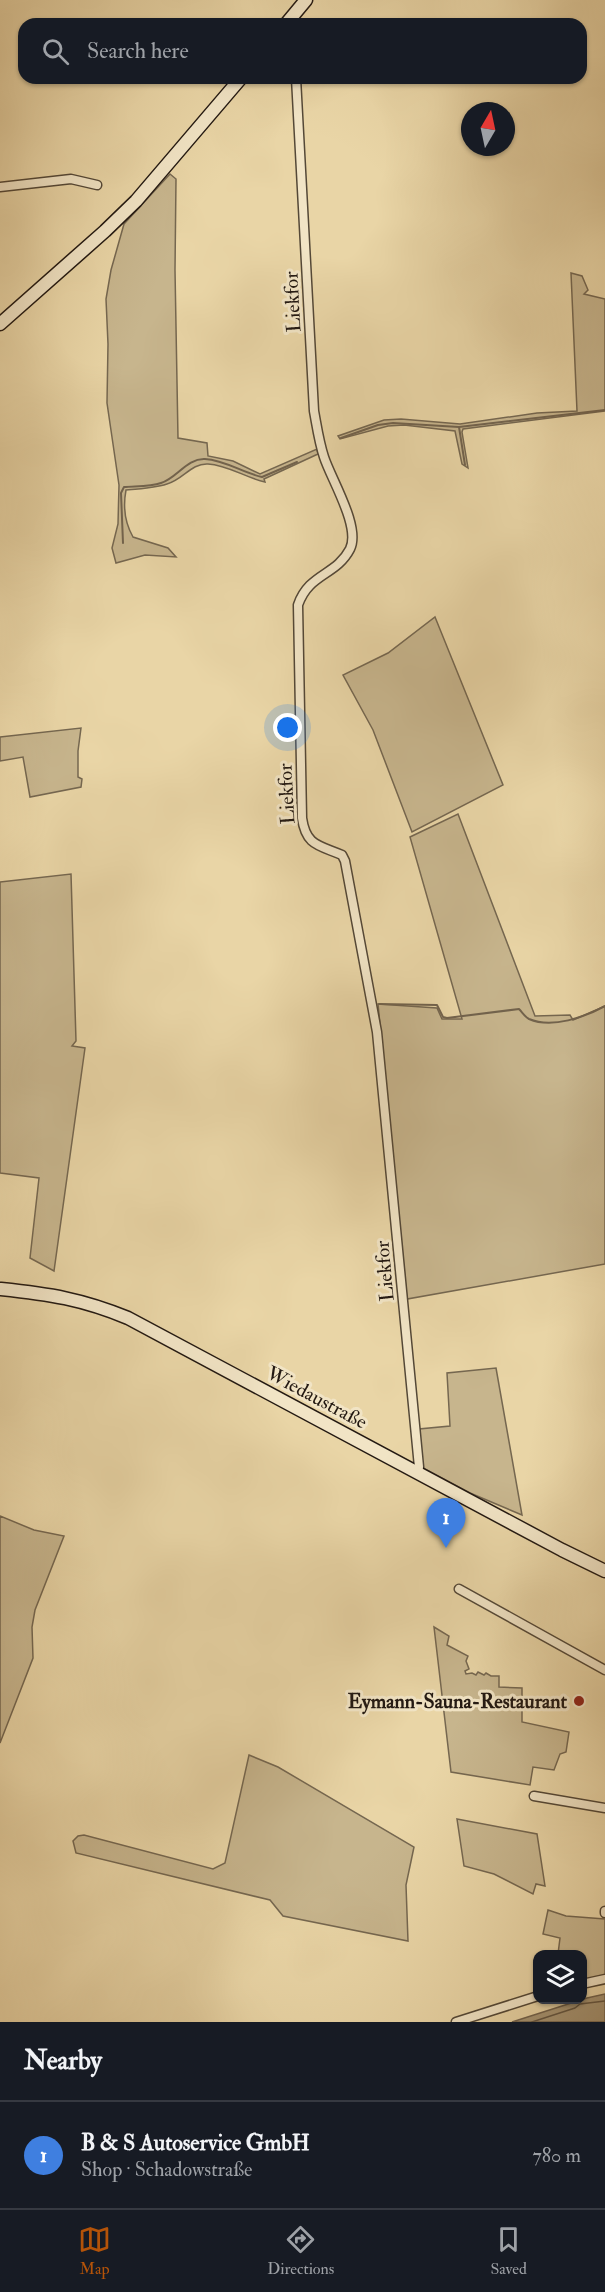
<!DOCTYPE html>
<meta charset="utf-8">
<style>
body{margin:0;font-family:"IM FELL Double Pica",serif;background:#242831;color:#f1f3f6}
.controls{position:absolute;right:18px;bottom:18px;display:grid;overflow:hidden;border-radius:12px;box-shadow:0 2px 4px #0004}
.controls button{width:54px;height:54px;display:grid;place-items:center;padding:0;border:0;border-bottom:2px solid #363941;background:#171b24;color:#f1f3f6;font:30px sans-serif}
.compass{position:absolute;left:461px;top:102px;width:54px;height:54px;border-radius:50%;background:#171b24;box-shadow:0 2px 4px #0004;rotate:9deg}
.you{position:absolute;left:288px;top:728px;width:21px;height:21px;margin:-15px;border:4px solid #fff;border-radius:50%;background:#1a73e8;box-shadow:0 0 0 9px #1a73e833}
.badge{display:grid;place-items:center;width:39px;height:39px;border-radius:50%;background:#b45309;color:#fff;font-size:20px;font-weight:700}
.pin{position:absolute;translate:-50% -50px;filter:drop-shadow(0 2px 3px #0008)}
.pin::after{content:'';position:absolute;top:32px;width:21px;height:18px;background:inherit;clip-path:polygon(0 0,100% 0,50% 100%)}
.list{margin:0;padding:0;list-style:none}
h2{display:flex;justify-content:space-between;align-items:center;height:78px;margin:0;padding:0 24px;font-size:26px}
h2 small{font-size:20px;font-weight:400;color:#9ea1a6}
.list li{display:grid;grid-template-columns:39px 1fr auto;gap:18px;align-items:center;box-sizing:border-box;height:108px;padding:0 24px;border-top:2px solid #363941}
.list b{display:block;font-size:22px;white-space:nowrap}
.list p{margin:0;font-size:20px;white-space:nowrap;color:#9ea1a6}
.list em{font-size:20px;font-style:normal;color:#9ea1a6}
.icon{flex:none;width:33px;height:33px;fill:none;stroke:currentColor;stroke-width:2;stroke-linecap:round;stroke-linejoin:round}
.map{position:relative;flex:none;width:605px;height:2022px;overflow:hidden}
.search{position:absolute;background:#171b24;box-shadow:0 2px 4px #0004;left:18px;right:18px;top:18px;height:66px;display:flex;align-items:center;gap:15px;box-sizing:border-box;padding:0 21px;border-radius:18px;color:#9ea1a6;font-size:22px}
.sheet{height:186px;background:#171b24}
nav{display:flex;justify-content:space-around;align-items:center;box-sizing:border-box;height:84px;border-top:2px solid #363941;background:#171b24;font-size:16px;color:#9ea1a6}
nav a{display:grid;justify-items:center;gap:3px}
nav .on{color:#b45309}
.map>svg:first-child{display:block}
.green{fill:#c7b58d;stroke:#756750;stroke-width:1.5}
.water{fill:#a69574;stroke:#72634d;stroke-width:1.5}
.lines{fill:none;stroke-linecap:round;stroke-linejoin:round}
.shore{stroke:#645743;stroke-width:1.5}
.stream{stroke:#72634d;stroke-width:2}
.street-casing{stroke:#544837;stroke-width:11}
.secondary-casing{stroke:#231912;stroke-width:15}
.street{stroke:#f1e4c5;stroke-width:8}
.secondary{stroke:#f1e4c5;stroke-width:12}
.poi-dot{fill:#8f2418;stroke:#f1e4c5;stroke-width:2}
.labels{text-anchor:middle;stroke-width:6;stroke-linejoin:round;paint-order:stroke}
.street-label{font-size:20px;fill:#231912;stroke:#f1e4c5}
.poi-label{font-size:20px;font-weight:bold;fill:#231912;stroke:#f1e4c5;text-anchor:end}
</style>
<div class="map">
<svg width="605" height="2022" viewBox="0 0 605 2022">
<rect width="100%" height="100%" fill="#e9d5a6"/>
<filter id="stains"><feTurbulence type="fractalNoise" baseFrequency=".00333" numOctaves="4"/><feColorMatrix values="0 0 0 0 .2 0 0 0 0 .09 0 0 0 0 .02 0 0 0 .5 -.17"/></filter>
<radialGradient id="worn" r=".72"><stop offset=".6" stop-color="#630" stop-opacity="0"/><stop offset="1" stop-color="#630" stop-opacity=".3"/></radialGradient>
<g class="green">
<path d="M170,174L176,179L175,270L178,438L207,443L208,456L233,461L260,474L317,449L318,454L264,479L265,482C246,478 228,465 208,464C191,463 183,480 167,484C155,488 139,489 126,490C123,506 125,523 133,537L168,548L176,557L145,555L116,563L112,548L118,524L119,485L107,403L108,344L106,299L111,270L124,224Z"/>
<polygon points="571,273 582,276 588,290 584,294 605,299 605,411 463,429 462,432 468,468 462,464 455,431 404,425 388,426 340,439 338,436 384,420 401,419 460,424 537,413 577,411"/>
<polygon points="435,617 503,785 412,832 373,730 343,675 388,653"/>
<polygon points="81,728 78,751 78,777 82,779 81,787 30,797 23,757 0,761 0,737"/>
<polygon points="458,814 535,1016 570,1015 573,1020 605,1006 605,1264 407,1299 378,1004 437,1008 442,1019 462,1019 410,837"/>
<polygon points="71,874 76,1041 72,1046 85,1048 54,1271 30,1258 39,1178 0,1173 0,882"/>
<polygon points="496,1368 522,1515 470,1493 423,1468 419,1429 450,1426 447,1373"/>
<polygon points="0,1516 34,1530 64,1536 35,1610 32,1627 33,1658 0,1743"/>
<polygon points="434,1627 449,1636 447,1645 468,1656 466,1661 469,1669 465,1671 466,1674 472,1673 476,1675 478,1672 484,1675 486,1673 491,1676 499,1676 499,1687 522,1688 522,1722 569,1732 566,1752 560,1754 554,1770 533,1767 530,1785 451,1772"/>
<polygon points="249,1755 278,1767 414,1847 406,1885 408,1941 283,1916 270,1900 76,1853 73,1841 78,1836 84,1835 213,1869 225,1863"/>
<polygon points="457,1819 537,1834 545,1886 536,1884 533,1894 494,1874 464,1866"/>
<polygon points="548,1910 566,1916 605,1919 605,1976 583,1981 582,1954 558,1954 560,1938 543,1934"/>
</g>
<polygon class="water" points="605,1994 605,2022 512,2022 587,1998"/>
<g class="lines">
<polyline class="shore" points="532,2022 575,2008 580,2004 605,2001"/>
<g class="stream">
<polyline points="459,427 465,465"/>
<polyline points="341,438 378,425 393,423 459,427 605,410"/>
<path d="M123,543L121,493L124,487C136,486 150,487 161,483C177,478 187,458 205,459C225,460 243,473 262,477L297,462"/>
<path d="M379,1004L437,1005L443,1017L447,1018L519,1009C522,1012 525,1017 529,1019C552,1029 585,1017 605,1006"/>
</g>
<g class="street-casing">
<g id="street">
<path d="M296,78L314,411C317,427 319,442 324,457C331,479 361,527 350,549C336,576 309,573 298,605L302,818C306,846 319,845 342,855L345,861L377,1032L419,1467L418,1473"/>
<polyline points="0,187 71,179 97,185"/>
<polyline points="459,1589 605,1670"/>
<polyline points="534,1796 605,1808"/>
<polyline points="605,1911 605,1913"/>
<polyline points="582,1984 605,1979"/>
<polyline points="456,2022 538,1996"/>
</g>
</g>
<g class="secondary-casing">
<g id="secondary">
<polyline points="286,24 306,0"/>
<polyline points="0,324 105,231 136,201 241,78"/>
<path d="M1,1289C49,1294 82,1299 128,1318L562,1550L605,1571"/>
</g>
</g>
<use href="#street" class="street"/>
<use href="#secondary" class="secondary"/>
</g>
<circle class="poi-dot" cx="579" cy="1701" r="6"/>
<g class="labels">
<g class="street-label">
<text transform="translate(292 302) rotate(-93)" y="7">Liekfor</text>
<text transform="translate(286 794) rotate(-93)" y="7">Liekfor</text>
<text transform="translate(384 1271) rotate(-95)" y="7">Liekfor</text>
<text transform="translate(317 1397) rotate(28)" y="7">Wiedaustraße</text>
</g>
<g class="poi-label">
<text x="567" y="1708">Eymann-Sauna-Restaurant</text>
</g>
</g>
<rect width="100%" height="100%" filter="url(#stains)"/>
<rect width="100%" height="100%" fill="url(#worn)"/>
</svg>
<div class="controls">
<button><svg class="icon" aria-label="layers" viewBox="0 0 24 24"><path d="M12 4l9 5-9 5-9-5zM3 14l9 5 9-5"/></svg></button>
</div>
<svg class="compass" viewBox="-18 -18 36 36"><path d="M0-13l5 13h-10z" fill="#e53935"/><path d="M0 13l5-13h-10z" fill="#9ea1a6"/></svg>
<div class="you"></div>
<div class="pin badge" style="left:446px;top:1548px;background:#3f7fe0">1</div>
<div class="search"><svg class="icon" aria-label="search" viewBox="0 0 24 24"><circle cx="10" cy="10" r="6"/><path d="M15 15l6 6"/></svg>Search here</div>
</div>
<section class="sheet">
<h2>Nearby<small></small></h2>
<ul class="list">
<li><span class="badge" style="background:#3f7fe0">1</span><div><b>B &amp; S Autoservice GmbH</b><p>Shop · Schadowstraße</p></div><em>780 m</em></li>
</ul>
</section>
<nav>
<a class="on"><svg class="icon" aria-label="map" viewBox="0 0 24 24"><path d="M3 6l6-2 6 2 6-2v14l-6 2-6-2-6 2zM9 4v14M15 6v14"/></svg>Map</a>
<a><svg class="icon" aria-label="directions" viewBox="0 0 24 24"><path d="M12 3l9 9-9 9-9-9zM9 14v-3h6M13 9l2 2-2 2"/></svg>Directions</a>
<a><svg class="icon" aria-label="saved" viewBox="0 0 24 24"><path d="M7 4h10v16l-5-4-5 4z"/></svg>Saved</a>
</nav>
